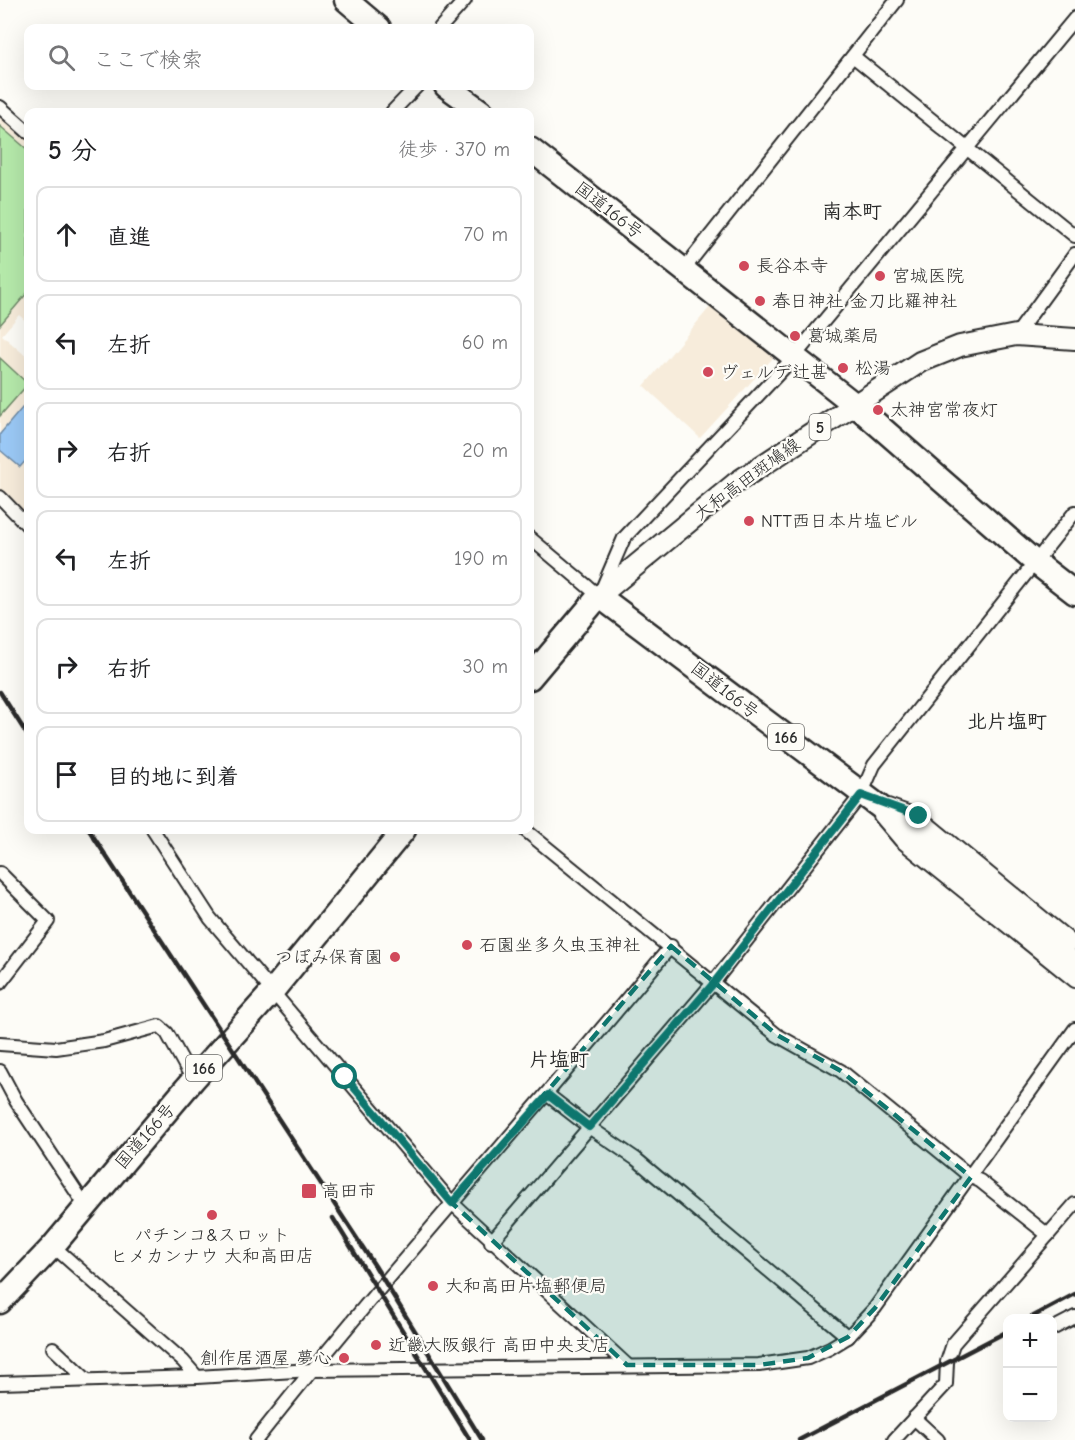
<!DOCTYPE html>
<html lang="ja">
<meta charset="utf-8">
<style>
body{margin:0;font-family:"Comic Neue","Klee One",sans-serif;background:#f6f6f6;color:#202124}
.controls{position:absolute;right:18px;bottom:18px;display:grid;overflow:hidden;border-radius:12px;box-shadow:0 6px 24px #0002}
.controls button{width:54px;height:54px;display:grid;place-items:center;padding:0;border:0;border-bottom:2px solid #e0e0e0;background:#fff;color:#202124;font:30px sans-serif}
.stop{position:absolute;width:18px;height:18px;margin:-14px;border:4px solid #0f766e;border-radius:50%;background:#fff}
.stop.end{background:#0f766e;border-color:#fff;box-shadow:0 2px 6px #0008}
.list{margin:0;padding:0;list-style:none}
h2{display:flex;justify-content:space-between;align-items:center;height:78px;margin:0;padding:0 24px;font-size:26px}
h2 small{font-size:20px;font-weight:400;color:#757577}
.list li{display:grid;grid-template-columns:39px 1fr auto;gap:18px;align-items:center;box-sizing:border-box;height:96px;margin:0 12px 12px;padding:0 12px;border:2px solid #e0e0e0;border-radius:12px}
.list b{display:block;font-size:22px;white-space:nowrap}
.list em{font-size:20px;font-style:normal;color:#757577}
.icon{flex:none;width:33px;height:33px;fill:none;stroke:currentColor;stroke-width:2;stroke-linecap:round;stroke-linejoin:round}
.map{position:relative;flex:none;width:1075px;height:1440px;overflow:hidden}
.search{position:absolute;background:#fff;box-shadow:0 6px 24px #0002;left:24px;top:24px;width:510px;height:66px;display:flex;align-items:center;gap:15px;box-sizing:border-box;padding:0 21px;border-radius:12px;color:#757577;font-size:22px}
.panel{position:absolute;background:#fff;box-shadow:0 6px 24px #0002;left:24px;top:108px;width:510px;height:726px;border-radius:12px}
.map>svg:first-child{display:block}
.built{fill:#f7ecdb}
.green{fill:#b5e9aa;stroke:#708a6a;stroke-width:1.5}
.water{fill:#9bc9f6;stroke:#6e8aa5;stroke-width:1.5}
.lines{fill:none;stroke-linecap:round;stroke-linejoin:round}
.street-casing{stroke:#2b2b2b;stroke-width:16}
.primary-casing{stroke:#2b2b2b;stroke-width:24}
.highway-casing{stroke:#2b2b2b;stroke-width:27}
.street{stroke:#fdfcf7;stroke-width:12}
.primary{stroke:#fdfcf7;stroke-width:20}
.highway{stroke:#fdfcf7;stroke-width:22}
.rail{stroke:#2b2b2b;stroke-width:4.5}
.route{stroke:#0f766e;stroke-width:8}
.marked{fill:#0f766e;fill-opacity:0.2;stroke:#0f766e;stroke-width:4.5;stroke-dasharray:12 8;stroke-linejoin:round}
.poi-dot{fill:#d1495b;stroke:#fdfcf7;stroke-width:2}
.labels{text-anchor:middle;stroke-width:4.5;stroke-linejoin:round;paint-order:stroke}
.shield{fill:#fdfcf7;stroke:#6a6a68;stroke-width:1.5}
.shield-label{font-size:16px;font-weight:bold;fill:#2b2b2b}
.street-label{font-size:18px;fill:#2b2b2b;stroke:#fdfcf7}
.poi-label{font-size:18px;fill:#2b2b2b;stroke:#fdfcf7;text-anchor:start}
.neighbourhood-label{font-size:20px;font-weight:bold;fill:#2b2b2b;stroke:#fdfcf7}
</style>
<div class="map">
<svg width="1075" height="1440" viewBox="0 0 1075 1440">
<rect width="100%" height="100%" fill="#fdfcf7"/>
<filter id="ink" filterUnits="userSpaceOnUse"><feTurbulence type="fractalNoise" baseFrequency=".0167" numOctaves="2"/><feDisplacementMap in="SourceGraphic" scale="12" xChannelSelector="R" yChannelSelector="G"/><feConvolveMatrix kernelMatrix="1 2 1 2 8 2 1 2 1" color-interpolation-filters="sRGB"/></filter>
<g filter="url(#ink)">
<g class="built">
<polygon points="0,114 28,138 28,150 0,126"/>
<polygon points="28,292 28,323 19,315 2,335 28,358 28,401 0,434 0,416 28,384 0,358 0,325"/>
<polygon points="715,301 772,348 773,358 700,438 644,386"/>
<polygon points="0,450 20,467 28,458 28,522 0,493"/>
</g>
<g class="green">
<polygon points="0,126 28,150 28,292 0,325"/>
<polygon points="0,358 28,384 0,416"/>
</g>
<polygon class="water" points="28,401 28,458 20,467 0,450 0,434"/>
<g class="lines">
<g class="street-casing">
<g id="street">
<polyline points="440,28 465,0"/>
<polyline points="853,56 1075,236"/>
<polyline points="0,107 28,132"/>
<polyline points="392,112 417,86"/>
<polyline points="684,269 897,0"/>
<polyline points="1016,335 1075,254"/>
<polyline points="0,497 28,526"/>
<polyline points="530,538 599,596 624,538 794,357 1075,18"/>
<polyline points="888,805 919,816 1075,944"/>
<polyline points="880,816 901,841 1075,981"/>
<polyline points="153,830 210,918 452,1203 627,1365"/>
<polyline points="525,830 777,1035 841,1071 971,1177 980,1181 1048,1235"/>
<polyline points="0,873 48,921 0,983"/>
<polyline points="0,1044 56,1048 104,1041 159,1026 167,1033 193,1080"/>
<polyline points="0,1071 16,1101 85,1205"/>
<polyline points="548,1095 589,1127 636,1159 848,1337"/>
<polyline points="491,1242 713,983 861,795 874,765 1075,512"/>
<polyline points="53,1246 183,1361 197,1377"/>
<polyline points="1052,1329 1075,1317"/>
<polyline points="53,1348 87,1380"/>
<polyline points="0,1383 197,1377 311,1370 759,1365 808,1358 830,1348 848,1337 875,1308 1075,1029"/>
<polyline points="914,1418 938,1440"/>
<path d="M256,1440C389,1271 534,1112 671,946"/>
<polyline points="894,1440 946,1384 947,1362 953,1344 1075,1204"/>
</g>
</g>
<g class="primary-casing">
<polyline id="primary" points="599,596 737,482 920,362 960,346 1016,335 1075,339"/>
</g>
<g class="highway-casing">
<g id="highway">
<polyline points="346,0 379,28"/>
<polyline points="446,86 482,112"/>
<polyline points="530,149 854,404 1035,562 1075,593"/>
<polyline points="530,678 599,596 912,831 1075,965"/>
<polyline points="0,1302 53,1246 193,1080 271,993 404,830"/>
</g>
</g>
<use href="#street" class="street"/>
<use href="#primary" class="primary"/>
<use href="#highway" class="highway"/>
<g class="rail">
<polyline points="0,692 28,736"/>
<polyline points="89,830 375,1266 482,1440"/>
<polyline points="333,1218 470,1440"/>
<polyline points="1030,1318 1075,1294"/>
<polyline points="799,1440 1008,1331"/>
</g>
</g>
</g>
<g class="lines" filter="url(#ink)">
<polyline class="route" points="345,1077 452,1203 548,1095 589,1127 713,984 861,795 919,816"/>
</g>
<path class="marked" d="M671,946L777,1035L841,1071L971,1177L875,1308L848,1337L808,1358L759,1365H627L452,1203Z"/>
<g class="poi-dot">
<circle cx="744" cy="266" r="6"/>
<circle cx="880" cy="276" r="6"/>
<circle cx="760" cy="301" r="6"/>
<circle cx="795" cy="336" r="6"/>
<circle cx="843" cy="368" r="6"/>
<circle cx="708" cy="372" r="6"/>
<circle cx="878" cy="410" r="6"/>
<circle cx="749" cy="521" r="6"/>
<circle cx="467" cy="945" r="6"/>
<circle cx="395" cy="957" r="6"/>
<rect x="301" y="1183" width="16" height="16" rx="3"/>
<circle cx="212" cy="1215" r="6"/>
<circle cx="433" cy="1286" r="6"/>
<circle cx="376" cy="1345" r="6"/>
<circle cx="344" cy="1358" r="6"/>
</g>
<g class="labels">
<g class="shield">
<rect x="809.5" y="414" width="21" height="26" rx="4.5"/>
<rect x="768" y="724" width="36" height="26" rx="4.5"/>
<rect x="186" y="1055" width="36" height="26" rx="4.5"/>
</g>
<g class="shield-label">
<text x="820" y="433">5</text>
<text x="786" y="743">166</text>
<text x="204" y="1074">166</text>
</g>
<g class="street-label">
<text transform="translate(609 210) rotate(38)" y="6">国道166号</text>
<text transform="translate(747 479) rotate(-36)" y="6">大和高田斑鳩線</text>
<text transform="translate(725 690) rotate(38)" y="6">国道166号</text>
<text transform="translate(145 1136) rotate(-49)" y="6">国道166号</text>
</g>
<g class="poi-label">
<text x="756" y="272">長谷本寺</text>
<text x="892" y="282">宮城医院</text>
<text x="772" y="307">春日神社 金刀比羅神社</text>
<text x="807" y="342">葛城薬局</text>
<text x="855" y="374">松湯</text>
<text x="720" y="378">ヴェルデ辻甚</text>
<text x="890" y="416">太神宮常夜灯</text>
<text x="761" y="527">NTT西日本片塩ビル</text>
<text x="479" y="951">石園坐多久虫玉神社</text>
<text x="383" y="963" text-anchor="end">つぼみ保育園</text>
<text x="322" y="1197">高田市</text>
<text x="212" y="1241" text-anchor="middle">パチンコ&amp;スロット<tspan x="212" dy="21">ヒメカンナウ 大和高田店</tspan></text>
<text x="445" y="1292">大和高田片塩郵便局</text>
<text x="388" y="1351">近畿大阪銀行 高田中央支店</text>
<text x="332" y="1364" text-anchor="end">創作居酒屋 夢心</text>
</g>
<g class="neighbourhood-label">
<text x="852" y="218">南本町</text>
<text x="1007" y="728">北片塩町</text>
<text x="559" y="1066">片塩町</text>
</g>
</g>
</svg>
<div class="controls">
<button>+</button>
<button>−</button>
</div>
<div class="stop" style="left:345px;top:1077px"></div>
<div class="stop end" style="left:919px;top:816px"></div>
<div class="search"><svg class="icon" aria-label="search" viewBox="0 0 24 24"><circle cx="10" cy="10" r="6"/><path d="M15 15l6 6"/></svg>ここで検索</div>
<section class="panel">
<h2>5 分<small>徒歩 · 370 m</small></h2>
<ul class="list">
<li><svg class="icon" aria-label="ahead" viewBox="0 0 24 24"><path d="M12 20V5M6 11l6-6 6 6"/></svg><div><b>直進</b></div><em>70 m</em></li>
<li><svg class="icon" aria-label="left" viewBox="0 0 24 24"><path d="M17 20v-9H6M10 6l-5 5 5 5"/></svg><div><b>左折</b></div><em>60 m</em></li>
<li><svg class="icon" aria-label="right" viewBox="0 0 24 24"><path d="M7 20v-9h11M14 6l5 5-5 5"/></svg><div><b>右折</b></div><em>20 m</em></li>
<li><svg class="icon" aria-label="left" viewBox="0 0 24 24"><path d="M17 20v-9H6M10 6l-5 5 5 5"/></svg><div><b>左折</b></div><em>190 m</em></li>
<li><svg class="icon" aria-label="right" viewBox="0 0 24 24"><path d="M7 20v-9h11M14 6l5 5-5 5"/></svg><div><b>右折</b></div><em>30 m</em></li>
<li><svg class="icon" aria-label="arrive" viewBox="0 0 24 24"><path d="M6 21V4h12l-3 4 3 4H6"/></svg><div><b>目的地に到着</b></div></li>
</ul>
</section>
</div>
